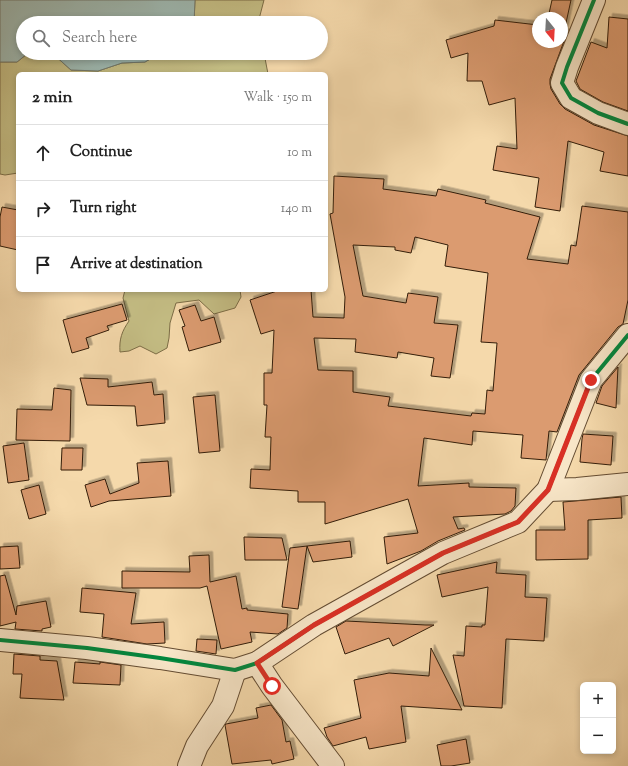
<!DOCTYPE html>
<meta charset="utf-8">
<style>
body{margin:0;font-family:"Sorts Mill Goudy",serif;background:#f6f6f6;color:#222}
.controls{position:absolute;right:12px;bottom:12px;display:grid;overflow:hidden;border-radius:6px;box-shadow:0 2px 6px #0003}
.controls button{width:36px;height:36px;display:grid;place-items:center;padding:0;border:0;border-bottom:1px solid #e0e0e0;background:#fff;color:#222;font:20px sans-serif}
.compass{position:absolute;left:532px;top:12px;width:36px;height:36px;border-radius:50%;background:#fff;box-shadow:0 2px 6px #0003;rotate:162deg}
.stop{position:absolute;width:12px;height:12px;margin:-9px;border:3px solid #d93025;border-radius:50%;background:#fff}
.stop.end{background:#d93025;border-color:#fff;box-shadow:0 1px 4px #0008}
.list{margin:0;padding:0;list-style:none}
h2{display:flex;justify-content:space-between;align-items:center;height:52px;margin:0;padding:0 16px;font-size:17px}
h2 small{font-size:13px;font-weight:400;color:#767676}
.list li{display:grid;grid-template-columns:26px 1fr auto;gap:12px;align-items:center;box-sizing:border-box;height:56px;padding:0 16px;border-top:1px solid #e0e0e0}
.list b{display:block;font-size:15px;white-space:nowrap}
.list em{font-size:13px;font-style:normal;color:#767676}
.icon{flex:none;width:22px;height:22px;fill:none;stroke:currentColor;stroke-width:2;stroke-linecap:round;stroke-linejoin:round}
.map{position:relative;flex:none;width:628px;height:766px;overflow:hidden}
.search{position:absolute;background:#fff;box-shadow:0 2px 6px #0003;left:16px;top:16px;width:312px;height:44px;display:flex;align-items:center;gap:10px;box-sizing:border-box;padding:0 14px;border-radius:22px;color:#767676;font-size:15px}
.panel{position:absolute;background:#fff;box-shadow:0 2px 6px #0003;left:16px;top:72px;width:312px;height:220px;border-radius:6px}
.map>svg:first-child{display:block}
.green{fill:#c4bd84;stroke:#7c6d46}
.water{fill:#9eb9b2;stroke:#737b6e}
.building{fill:#db9b6f;stroke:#331d09;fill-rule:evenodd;filter:url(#shadow)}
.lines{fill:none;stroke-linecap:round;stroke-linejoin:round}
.minor-casing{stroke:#644c32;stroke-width:24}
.minor{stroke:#f8e6c8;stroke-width:22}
.cycleway-casing{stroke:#f8e6c8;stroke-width:6}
.cycleway{stroke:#00873e;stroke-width:4}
.route{stroke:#d93025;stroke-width:5}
</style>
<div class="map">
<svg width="628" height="766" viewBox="0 0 628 766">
<defs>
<filter id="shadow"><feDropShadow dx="3.5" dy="-3.5" stdDeviation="0" flood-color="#0004"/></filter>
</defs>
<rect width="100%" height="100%" fill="#f5d9ab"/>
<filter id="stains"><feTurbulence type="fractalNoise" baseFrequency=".005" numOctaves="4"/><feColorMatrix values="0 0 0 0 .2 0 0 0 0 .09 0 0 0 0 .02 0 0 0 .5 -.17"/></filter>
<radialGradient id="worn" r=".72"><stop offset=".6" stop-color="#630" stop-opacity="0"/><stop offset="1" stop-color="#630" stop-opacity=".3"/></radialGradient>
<g class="green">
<polygon points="195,0 264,0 258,23 194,23"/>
<polygon points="39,53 52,53 71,70 98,71 122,63 145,62 157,55 157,53 264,53 268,74 18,74 18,173 5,175 0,174 0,62 17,62 27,54"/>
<path d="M125,290H240L241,297L235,308L214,314L199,300L176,303L170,323L169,338L167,348L156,354L140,346L129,351L120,352C119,339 122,331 129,321L123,298Z"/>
</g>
<g class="water">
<polygon points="0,0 195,0 194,23 23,23 23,53 39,53 27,54 17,62 0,62"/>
<polygon points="52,53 157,53 157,55 145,62 122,63 98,71 71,70"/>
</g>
<g class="building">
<polygon points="552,0 571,0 564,32 567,33 550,79 550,84 551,89 560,104 565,109 594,125 628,136 628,176 600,171 604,152 568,141 560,211 535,207 539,178 493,170 497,146 517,149 515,98 489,105 482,81 467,81 468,53 451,58 446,40 494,26 495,20 538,25 538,42 562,42 562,18 548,18"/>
<polygon points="609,17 628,19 628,111 603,102 580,89 576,81 591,42 607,48"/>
<path d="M334,176L384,179L383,189L436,196L438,189L486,200L485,203L540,217L527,259L568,264L571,245L576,246L582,206L628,212V300L623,324L618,327L579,375L557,432L549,431L546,460L521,458L523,435L473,431L472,445L424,438L418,486L469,483V487L516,488L515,506L511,511L505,514L453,517L458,529L464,528L465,530L438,541L421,551L387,564L384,537L418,533L408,499L325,524V502H298V491L250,488L251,469L270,470L271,437H265L267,405H264V373H272L274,330L261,334L250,300L280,290H311L313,317L344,318L345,297L330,214L333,213ZM415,237L448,245L445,266L488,273L481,342L497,343L493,391L487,390L485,414L472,413L471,416L388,406L390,397L353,392V371L318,370L314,338L356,339L355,352L397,358L398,352L434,358L431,376L450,378L458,325L434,323L438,297L408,293L406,303L363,296L353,245L395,247V250L411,253Z"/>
<polygon points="2,207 18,210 18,250 0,246 0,217"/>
<polygon points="122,304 127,320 107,326 109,330 86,338 89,348 72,353 63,320"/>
<polygon points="195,305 201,321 214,317 221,342 189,351 182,327 185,326 179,310"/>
<polygon points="618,367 616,408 596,403 602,386"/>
<polygon points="80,378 108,379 108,387 152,382 154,395 163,394 165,423 137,426 135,406 87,405"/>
<polygon points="54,388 71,390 70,441 16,440 17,409 52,410"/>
<polygon points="215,395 220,451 199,453 193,397"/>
<polygon points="583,434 613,436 611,465 580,462 582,439"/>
<polygon points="24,443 29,480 8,483 3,446"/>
<polygon points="62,448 83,448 82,470 61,470"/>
<polygon points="168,461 171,496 109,501 91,507 85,485 105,479 110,494 139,483 137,463"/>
<polygon points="39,485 46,514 29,519 21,490"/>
<polygon points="621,497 622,518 588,520 588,559 536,560 536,530 565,530 563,502"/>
<polygon points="244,537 282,538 287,560 245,560"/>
<polygon points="350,541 352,557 313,562 307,546"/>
<polygon points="18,546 20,568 0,569 0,547"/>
<polygon points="307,546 298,609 282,607 290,548"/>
<polygon points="209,555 210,582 236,576 242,609 247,608 247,610 288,614 287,628 278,634 250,632 252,642 221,649 207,586 200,588 122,588 122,571 190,572 189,556"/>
<polygon points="497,562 496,573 526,575 525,597 547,598 544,641 506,639 502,708 464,706 453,655 464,656 466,626 482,627 482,625 485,625 488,587 442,597 437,575"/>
<polygon points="5,575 16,615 17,606 46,601 51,627 42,629 42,631 15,629 16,622 0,626 0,576"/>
<polygon points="82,588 136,593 131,624 164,622 165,643 147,644 102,637 104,614 80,612"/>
<polygon points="346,621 426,625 434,625 393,646 389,638 345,654 336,627"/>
<polygon points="197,639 217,640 216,654 196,651"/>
<polygon points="431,648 462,710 401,706 406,742 369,749 366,737 333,746 327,737 324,728 361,718 354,680 389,673 429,676"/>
<polygon points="14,654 40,656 40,660 57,661 64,700 20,698 22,674 13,674"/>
<polygon points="75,662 100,664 100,662 121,665 120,685 73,683"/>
<polygon points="271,705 282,720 286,742 290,741 294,759 272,764 271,760 232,764 225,725 226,724 258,718 256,708"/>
<polygon points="466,739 470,763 451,766 441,766 437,745"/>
</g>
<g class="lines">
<g class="minor-casing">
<g id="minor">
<polyline points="594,0 567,67 562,83 571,98 598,113 628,124"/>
<polyline points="548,490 577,489 628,484"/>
<polyline points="0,640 87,648 160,658 235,670 257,663 314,625 443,553 518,522 548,490 591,380 628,335"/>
<polyline points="257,663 272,686 333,766"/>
<polyline points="189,766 197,746 223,706 235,670"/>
</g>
</g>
<use href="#minor" class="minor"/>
<g class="cycleway-casing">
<g id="cycleway">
<polyline points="594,0 567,67 562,83 571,98 598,113 628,124"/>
<polyline points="0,640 87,648 160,658 235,670 257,663 314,625 443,553 518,522 548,490 591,380 628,335"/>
</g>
</g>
<use href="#cycleway" class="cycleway"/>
</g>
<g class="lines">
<polyline class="route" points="272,686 257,663 314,625 443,553 518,522 548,490 591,380"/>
</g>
<rect width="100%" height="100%" filter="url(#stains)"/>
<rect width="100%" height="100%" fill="url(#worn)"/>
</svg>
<div class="controls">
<button>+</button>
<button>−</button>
</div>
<svg class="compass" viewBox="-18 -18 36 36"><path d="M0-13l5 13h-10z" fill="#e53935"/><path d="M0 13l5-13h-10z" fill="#767676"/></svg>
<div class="stop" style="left:272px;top:686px"></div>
<div class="stop end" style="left:591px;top:380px"></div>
<div class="search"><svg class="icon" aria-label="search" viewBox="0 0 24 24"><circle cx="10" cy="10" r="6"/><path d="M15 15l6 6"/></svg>Search here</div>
<section class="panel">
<h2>2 min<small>Walk · 150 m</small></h2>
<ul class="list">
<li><svg class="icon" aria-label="ahead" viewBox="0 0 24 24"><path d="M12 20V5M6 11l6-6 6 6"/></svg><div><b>Continue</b></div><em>10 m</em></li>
<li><svg class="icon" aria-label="right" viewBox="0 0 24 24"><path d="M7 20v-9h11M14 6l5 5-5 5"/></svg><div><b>Turn right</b></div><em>140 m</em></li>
<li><svg class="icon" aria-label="arrive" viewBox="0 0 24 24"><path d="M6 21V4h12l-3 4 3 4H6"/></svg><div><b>Arrive at destination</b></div></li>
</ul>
</section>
</div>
